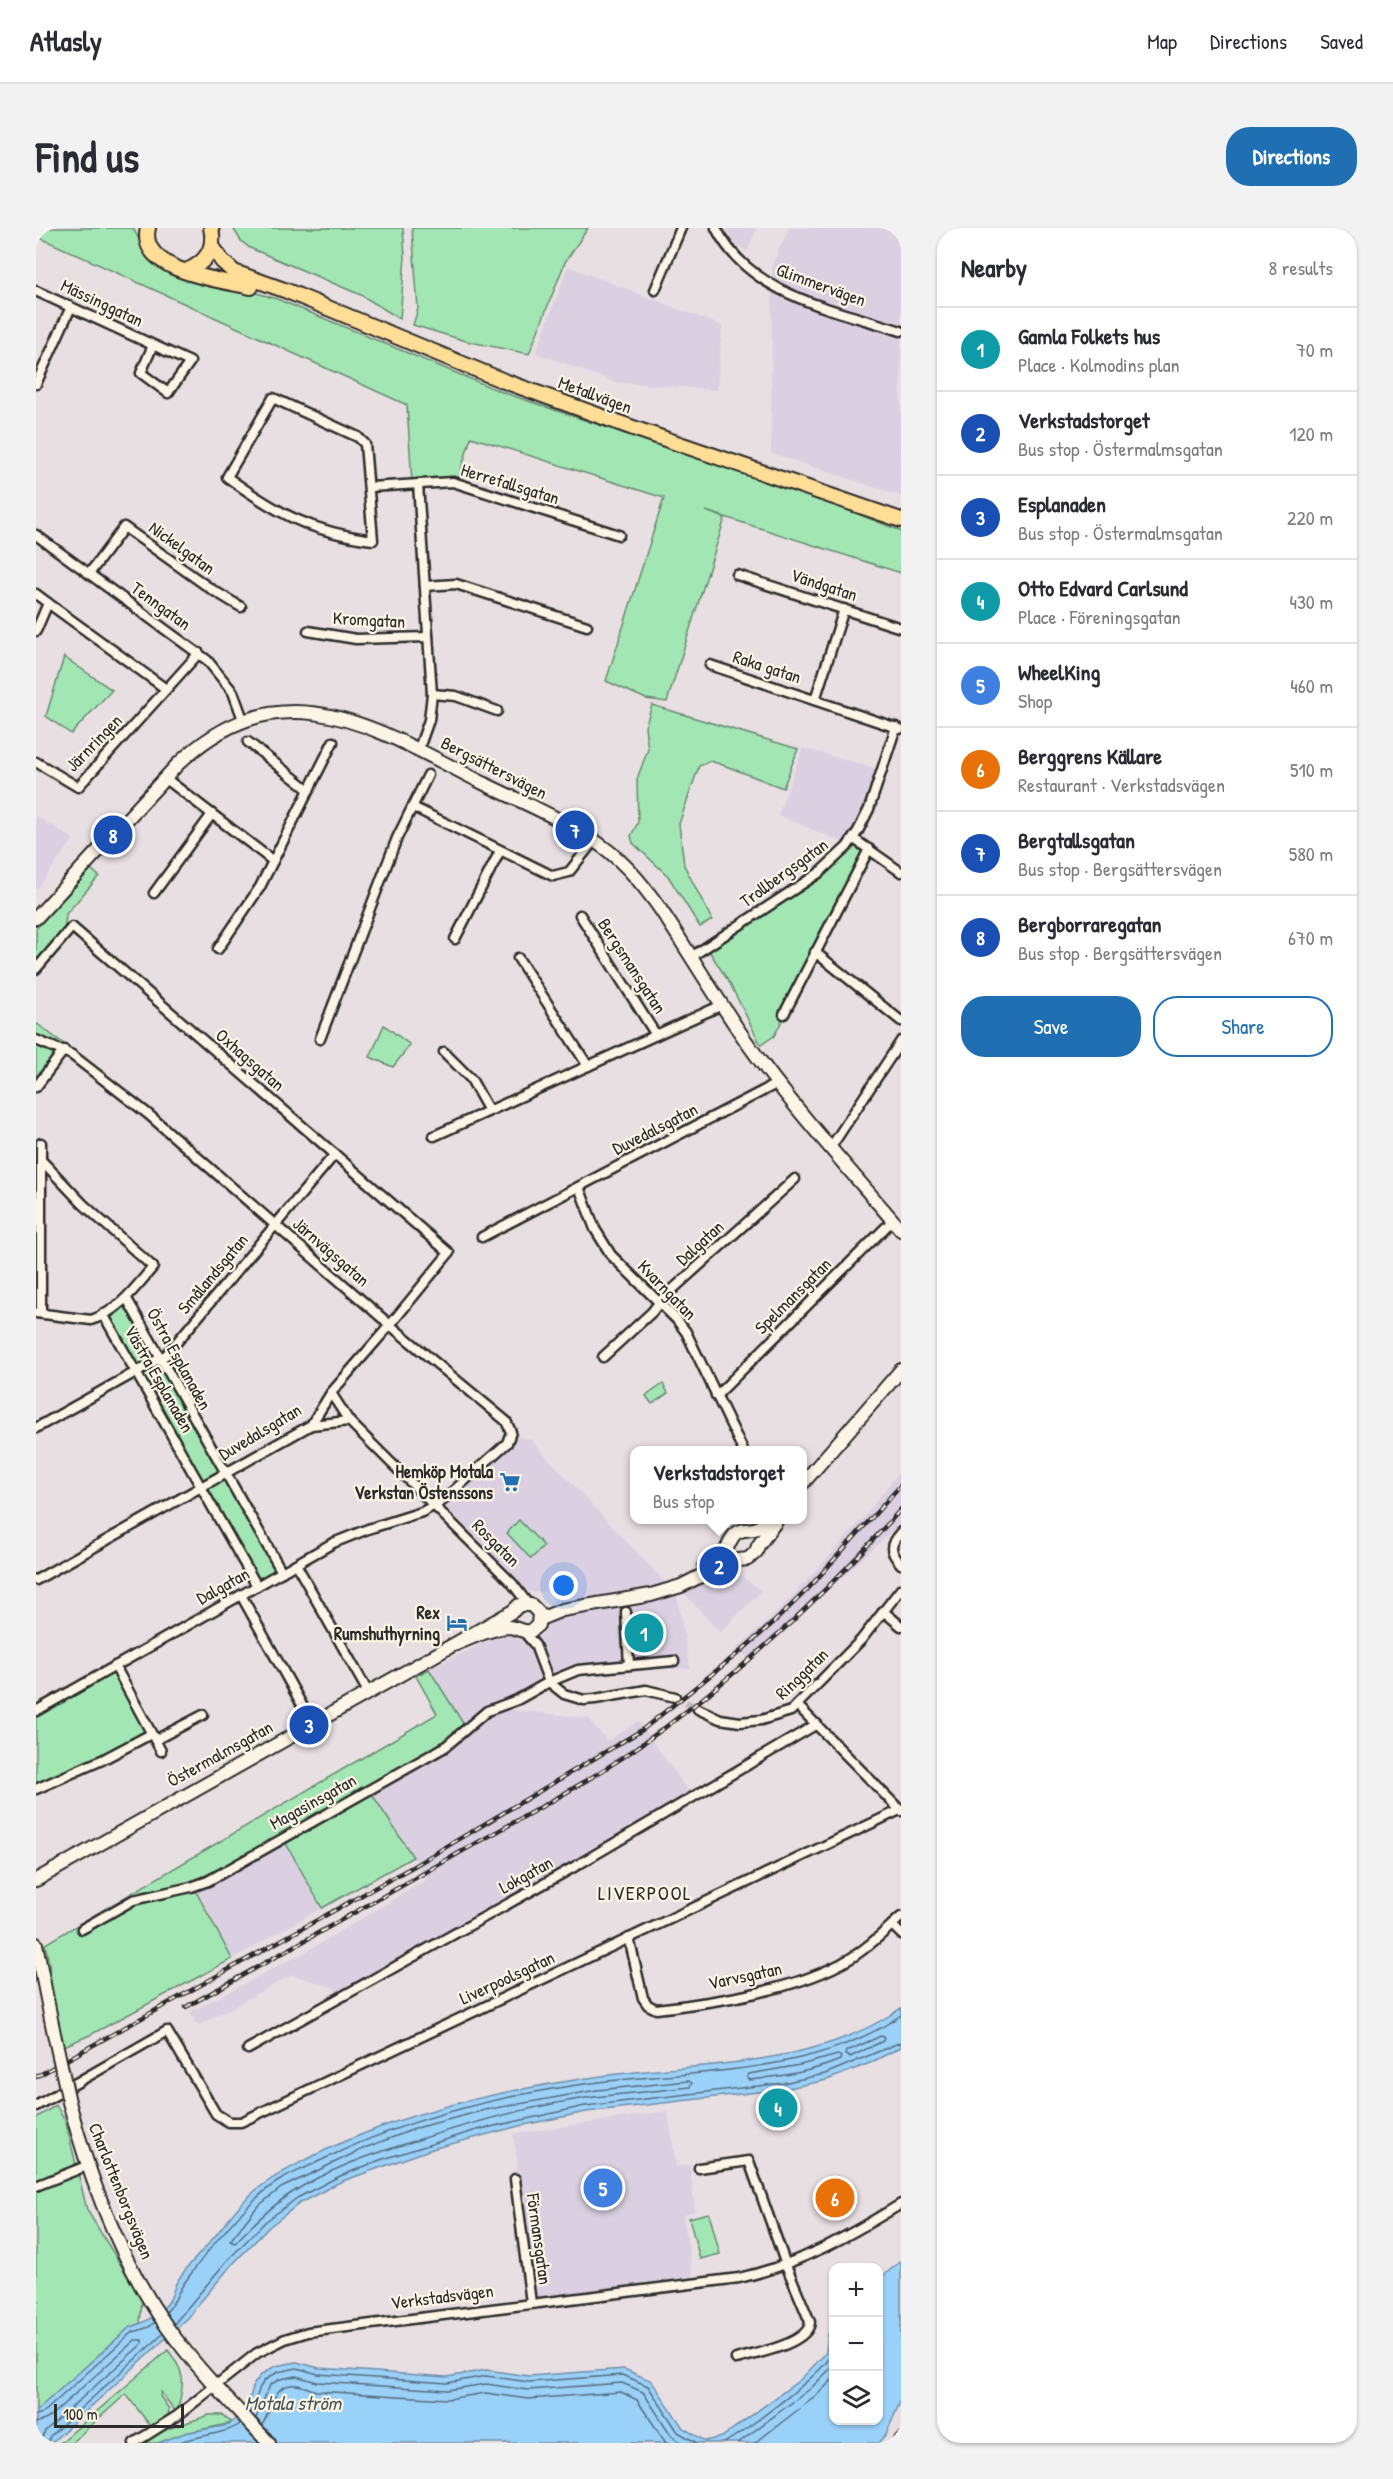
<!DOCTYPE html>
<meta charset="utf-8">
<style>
body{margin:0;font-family:"Patrick Hand",sans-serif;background:#f2f2f3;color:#2b2b33}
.controls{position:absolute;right:18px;bottom:18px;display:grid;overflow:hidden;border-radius:12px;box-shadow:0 2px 4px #0004}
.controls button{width:54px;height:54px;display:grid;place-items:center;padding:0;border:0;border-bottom:2px solid #e1e1e2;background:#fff;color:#2b2b33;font:30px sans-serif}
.scale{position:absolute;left:18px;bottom:15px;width:130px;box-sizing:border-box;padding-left:6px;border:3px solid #2b2b2b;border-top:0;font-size:16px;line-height:21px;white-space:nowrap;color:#2b2b2b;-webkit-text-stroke:4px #fcf5e5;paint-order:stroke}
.you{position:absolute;left:528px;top:1358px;width:21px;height:21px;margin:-15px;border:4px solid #fff;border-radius:50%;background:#1a73e8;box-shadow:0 0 0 9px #1a73e833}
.badge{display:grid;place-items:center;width:39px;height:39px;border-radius:50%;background:#1f6fb2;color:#fff;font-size:20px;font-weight:700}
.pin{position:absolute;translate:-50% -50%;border:3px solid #fff;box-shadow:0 2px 6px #0006}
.popup{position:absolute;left:594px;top:1218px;width:177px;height:78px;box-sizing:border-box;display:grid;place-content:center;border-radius:12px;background:#fff;filter:drop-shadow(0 2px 4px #0005);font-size:20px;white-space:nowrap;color:#7c7c81}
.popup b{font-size:22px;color:#2b2b33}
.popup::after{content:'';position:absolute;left:50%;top:100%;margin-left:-12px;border:12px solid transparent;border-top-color:#fff}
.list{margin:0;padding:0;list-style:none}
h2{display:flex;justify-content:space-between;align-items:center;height:78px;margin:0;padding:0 24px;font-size:26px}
h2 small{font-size:20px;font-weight:400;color:#7c7c81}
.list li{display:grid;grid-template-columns:39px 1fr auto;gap:18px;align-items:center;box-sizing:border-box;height:84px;padding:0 24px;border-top:2px solid #e1e1e2}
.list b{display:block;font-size:22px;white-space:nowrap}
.list p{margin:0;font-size:20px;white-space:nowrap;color:#7c7c81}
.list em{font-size:20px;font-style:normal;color:#7c7c81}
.actions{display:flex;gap:12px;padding:18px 24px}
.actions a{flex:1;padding:14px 0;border:2px solid #1f6fb2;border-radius:24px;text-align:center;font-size:21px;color:#1f6fb2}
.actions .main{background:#1f6fb2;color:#fff}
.icon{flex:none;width:33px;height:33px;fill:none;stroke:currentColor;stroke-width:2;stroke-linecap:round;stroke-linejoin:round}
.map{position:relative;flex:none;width:865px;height:2215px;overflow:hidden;border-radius:24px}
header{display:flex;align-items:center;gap:36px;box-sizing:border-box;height:84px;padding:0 30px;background:#fff;border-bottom:2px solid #e1e1e2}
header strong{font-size:28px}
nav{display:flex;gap:33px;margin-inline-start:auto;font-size:21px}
.intro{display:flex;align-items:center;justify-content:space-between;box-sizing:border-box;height:144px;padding:0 36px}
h1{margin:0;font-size:42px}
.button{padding:15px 27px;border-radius:24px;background:#1f6fb2;color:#fff;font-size:21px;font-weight:700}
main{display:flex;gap:36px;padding:0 36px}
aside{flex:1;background:#fff;border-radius:24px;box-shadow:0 2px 4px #0004}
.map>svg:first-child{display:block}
.built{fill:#dad0e1}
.green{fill:#a2e7b3;stroke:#66896f;stroke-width:1.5}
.water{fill:#9ad1f9;stroke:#6e8fa7;stroke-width:1.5}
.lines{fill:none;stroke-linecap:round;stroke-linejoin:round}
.shore{stroke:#576d7d;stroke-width:1.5}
.street-tunnel{stroke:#c2bbbe;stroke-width:8;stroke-dasharray:8 4;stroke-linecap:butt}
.street-casing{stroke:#2b2b2b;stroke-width:13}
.secondary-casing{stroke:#2b2b2b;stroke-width:16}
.primary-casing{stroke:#2b2b2b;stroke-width:18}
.street{stroke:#fcf5e5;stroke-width:8}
.secondary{stroke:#fcf5e5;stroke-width:12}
.primary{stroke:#fedd96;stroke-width:14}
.rail-casing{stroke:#2b2b2b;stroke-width:4.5}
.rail{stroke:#fcf5e5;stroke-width:2;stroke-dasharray:7;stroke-linecap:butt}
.secondary-bridge-casing{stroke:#2b2b2b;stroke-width:16;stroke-linecap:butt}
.secondary-bridge{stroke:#fcf5e5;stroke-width:12}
.labels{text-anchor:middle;stroke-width:4.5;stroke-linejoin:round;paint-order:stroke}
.street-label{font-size:18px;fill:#2b2b2b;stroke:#fcf5e5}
.poi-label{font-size:18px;font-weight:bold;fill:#2b2b2b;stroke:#fcf5e5;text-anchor:end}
.neighbourhood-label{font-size:20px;letter-spacing:1.5px;fill:#2b2b2b;stroke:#fcf5e5}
.water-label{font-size:20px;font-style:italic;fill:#47545e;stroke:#fcf5e5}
</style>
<header>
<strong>Atlasly</strong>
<nav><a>Map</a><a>Directions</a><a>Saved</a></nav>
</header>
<div class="intro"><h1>Find us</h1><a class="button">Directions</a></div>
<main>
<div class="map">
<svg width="865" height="2215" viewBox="0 0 865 2215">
<rect width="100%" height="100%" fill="#e8dfe3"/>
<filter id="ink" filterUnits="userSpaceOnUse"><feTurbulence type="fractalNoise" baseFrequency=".0167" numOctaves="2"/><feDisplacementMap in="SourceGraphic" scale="12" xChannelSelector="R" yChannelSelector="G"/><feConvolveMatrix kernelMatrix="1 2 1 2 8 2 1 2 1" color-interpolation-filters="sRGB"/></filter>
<g filter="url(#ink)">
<g class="built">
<polygon points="690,0 721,0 711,23 697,14"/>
<polygon points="753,0 865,0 865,268 735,225 736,37"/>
<polygon points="532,38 686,98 681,162 578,154 500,125"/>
<polygon points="767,520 846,542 813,617 742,587"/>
<polygon points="0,588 38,611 0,662"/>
<polygon points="479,1208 494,1211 641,1367 654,1440 510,1447 482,1466 449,1479 552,1490 571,1513 602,1493 656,1568 302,1767 297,1759 256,1747 161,1798 154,1784 273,1722 390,1652 377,1629 332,1560 430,1500 393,1441 469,1405 477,1407 486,1413 507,1407 508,1400 513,1394 517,1373 512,1364 492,1364 402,1278 479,1212"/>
<polygon points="865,1241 865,1295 715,1433 701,1420 739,1387 825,1293"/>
<polygon points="696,1340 725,1363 684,1405 648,1365"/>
<polygon points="247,1610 286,1680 196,1731 155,1654"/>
<polygon points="632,1883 640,1938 654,1937 659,1983 647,1987 658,2054 494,2075 475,1949 482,1937 477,1906"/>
</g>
<g class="green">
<polygon points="0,0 97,0 111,27 119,36 136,45 197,58 241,71 466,164 807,280 865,303 865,345 670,283 689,290 631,474 610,471 570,453 628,270 435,209 422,252 376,255 371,177 0,8"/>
<polygon points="197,0 367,0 369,29 364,91 325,67 214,20 205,13"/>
<polygon points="376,0 552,0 529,34 493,126 430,113 377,97 382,81"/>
<polygon points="28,429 76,462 35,506 10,488"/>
<polygon points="616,477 762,521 747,560 687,537 674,533 663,538 643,596 648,637 676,692 664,699 632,648 597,615 595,608 602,594 601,551 612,521 609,499"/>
<polygon points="818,612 836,619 738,808 725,817 694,756 670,718 783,645"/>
<polygon points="55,641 63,648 30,686 28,709 0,743 0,701"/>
<polygon points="0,795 36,822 18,836 0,857"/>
<polygon points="348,797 374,817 357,839 334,829"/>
<polygon points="91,1070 248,1341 223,1355 68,1085"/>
<polygon points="627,1156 632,1165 616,1176 610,1168"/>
<polygon points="483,1292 508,1318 495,1331 471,1305"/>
<polygon points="81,1434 119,1504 0,1560 0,1480"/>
<polygon points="393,1441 430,1500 413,1517 332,1560 377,1629 286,1680 247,1610 155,1654 196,1731 54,1807 28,1818 17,1777 13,1735 9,1716 401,1486 380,1448"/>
<polygon points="20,1877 30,1895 51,1982 106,2072 104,2096 93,2100 0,2183 0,2072 2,2073 0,2070 0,1890"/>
<polygon points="673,1985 684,2026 664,2031 653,1990"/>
<path d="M132,2122C149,2144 149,2153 142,2180L139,2183L125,2164L124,2168L133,2181L132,2189L116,2200L90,2166L35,2215H24Z"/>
<polygon points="173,2187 186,2187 196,2195 149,2205 122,2215 107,2215 129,2202"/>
</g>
<g class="water">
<path d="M865,1780V1819L834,1835L791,1852L748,1861L550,1884L483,1898L396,1921L304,1954L264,1975L233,1999L194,2039L160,2079L153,2089L15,2215H0V2183L93,2100C108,2095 124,2087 133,2073C137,2066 138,2058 142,2052C151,2038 164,2026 174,2014C187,1999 198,1982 212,1969C237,1945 294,1919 327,1906C401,1876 481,1860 559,1849C661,1834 777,1842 865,1780Z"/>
<polygon points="865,2033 865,2172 850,2206 842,2215 122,2215 149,2205 193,2197 211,2179 218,2156 225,2147 239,2138 261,2134 283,2140 411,2149 450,2142 493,2148 588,2141 616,2153 647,2200 669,2213 686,2209 765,2151 790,2125 792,2107 797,2098 798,2192 842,2192 843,2051"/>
</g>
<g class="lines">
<g class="shore">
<polygon points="845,1808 848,1809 847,1813 814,1829 810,1827 811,1823"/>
<path d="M802,1827L805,1829L804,1832C776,1844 745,1848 714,1852L711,1849L713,1846L764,1837Z"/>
<path d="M653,1853L656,1855L654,1859C619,1863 584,1866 550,1870C489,1879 427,1897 369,1916C331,1928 291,1942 257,1964C235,1978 217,1996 199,2015L194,2013L221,1979L245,1960L331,1919L384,1899L449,1882L561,1862Z"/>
<path d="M130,2084C140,2075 141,2064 149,2054C170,2024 211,1973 241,1954C256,1945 274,1938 290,1930C375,1889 469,1866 563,1854C661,1843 782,1846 865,1787"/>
<polyline points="138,2096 189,2035 229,1994 261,1970 302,1949 344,1932 441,1902 549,1878 747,1855 789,1846 865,1814"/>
<polyline points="215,2185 224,2159 229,2152 242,2144 261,2140 282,2146 411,2155 450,2148 493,2154 587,2147 612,2158 642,2204 661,2215"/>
<polyline points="0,2187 7,2185 95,2105 113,2099 119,2094"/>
<polyline points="220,2190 234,2157 244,2151 260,2148 281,2154 411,2162 450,2156 492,2162 586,2155 607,2164 635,2207 646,2215"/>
<polyline points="0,2195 11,2191 99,2112 106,2112 106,2116 9,2203 4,2215"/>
<path d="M226,2197C237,2181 236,2154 261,2157C268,2158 274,2161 280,2163L411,2171L450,2165L492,2171L585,2164L601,2172L630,2215"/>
<polyline points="12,2215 14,2208 127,2106"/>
<path d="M140,2215C158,2208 191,2206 204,2196"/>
<path d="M688,2215C707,2204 788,2145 795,2127C797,2123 797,2117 798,2113"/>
<polyline points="702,2215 774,2161 798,2137"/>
<polyline points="719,2215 780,2168 798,2150"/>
</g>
<polyline class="street-tunnel" points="639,1469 662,1481"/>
<g class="street-casing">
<g id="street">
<path d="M680,0C714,68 798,81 865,103"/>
<polyline points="619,62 645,0"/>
<polyline points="0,63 154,134 132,165 105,145 117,117"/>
<polyline points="0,156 35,79"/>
<path d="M237,170L322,209L329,216L337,312C274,304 241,285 191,249Z"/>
<polyline points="334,259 417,254 583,307"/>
<polyline points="0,307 171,432 197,464 208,494"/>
<polyline points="53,346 88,299 175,361 205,379"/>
<polyline points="701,347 865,400"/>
<polyline points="389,358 420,356 551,398"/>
<polyline points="0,366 12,375"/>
<polyline points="0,403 12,375 130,461"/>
<polyline points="272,403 320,411 392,409"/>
<polyline points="674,437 864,501"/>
<polyline points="396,466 420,468 461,483"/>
<polyline points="779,472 808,381"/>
<polyline points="212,514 273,562"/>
<polyline points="382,523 393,492 396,466 382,256"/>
<polyline points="0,534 42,559 163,425"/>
<polyline points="129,550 237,633"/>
<polyline points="377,579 517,648 533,644 557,614"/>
<polyline points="818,611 865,644"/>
<polyline points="118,665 176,586"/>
<polyline points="544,687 620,807"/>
<polyline points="419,711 464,623"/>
<polyline points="182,721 224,659 297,514"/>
<polyline points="779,724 865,793"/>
<polyline points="655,729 783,645 811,619 822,603 833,581 860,499"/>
<polyline points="482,730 552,838"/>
<polyline points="0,741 36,699 413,1025 354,1097 295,1165 275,1197 0,1352"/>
<polyline points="748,786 833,621"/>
<polyline points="284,811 361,610 392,547"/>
<polyline points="0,812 36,827 112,886 354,1097 470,1193 475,1204 471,1215 406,1273 386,1284 332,1301 297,1315 0,1483"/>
<polyline points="408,824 435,851 453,883"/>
<polyline points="0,859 28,822"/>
<polyline points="398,908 686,777"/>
<polyline points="5,915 5,1085"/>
<polyline points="795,919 865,813"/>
<polyline points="543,959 559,1001 575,1027 641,1092 650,1104 707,1222"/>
<polyline points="446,1009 742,855"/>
<polyline points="91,1071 246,1344"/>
<path d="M0,1085L55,1092C82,1084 99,1060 117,1039L47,976L7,934"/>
<polyline points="67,1086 221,1358"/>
<polyline points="567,1129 616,1084 626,1071 759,951"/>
<polyline points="295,1165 313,1193 476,1355 492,1376"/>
<polyline points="680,1168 857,992"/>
<polyline points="275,1197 313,1193"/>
<polyline points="0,1200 130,1127 299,926"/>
<path d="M865,1304C853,1317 853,1323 865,1336"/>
<polyline points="260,1336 332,1464"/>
<polyline points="205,1367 276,1495"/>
<polyline points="847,1383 865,1398"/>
<polyline points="590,1384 593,1437"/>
<polyline points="488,1404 499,1417 513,1454 528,1466 548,1472 559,1471 610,1462 639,1469"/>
<polyline points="79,1438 125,1523"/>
<polyline points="761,1477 865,1583"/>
<polyline points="662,1481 684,1491 704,1494 725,1492 755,1483 825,1412 865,1361"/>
<polyline points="119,1512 167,1487"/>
<polyline points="0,1561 66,1532 115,1506"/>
<polyline points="856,1697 865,1706"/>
<polyline points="46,1701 97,1672 155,1659 172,1653 409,1519 451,1483 481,1472 513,1454 542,1442 638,1433"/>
<path d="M593,1710L607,1770L612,1777L620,1781C680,1774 763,1762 815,1730C833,1719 849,1703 865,1689"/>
<polyline points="212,1821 538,1639 781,1496"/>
<polyline points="0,1878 131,1803 180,1886 193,1894 205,1894 864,1582"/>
<path d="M663,1940L713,1933L750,2037L774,2094C773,2116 718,2126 700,2131"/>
<polyline points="479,1951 495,2075"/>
<polyline points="0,1958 53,1937"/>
<path d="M98,2215L141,2188L221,2125L249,2111L272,2104L703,2050C765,2036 812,2008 865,1976"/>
<polyline points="861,2215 865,2210"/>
</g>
</g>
<g class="secondary-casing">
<g id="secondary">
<path d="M0,690L142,536C248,435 343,503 449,556C493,578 546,598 583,632C609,656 628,686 647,716C668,749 689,783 712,816C758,881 813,941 865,1002"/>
<polyline points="767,1255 865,1142"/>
<path d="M668,1338C675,1334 683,1330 688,1324C694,1318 694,1308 702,1304C715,1298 717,1307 731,1292"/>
<polyline points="504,1391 526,1382 615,1367 645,1358 694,1333 712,1331 720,1324 722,1318 741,1292"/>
<path d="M0,1652L417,1417L477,1383L483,1377H495L503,1385L502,1397L495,1403C486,1405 481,1399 472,1399C454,1400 434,1411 417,1417"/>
<polyline points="0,1716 17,1801"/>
<path d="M33,1874C54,1953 84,2032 131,2099C161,2141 198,2178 233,2215"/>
</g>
</g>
<g class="primary-casing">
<g id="primary">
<path d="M112,0C101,44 186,52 215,59"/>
<polyline points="176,18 186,33 198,44 251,63 468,153 600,201 865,292"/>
<path d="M150,43C170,35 180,21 175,0"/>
</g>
</g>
<use href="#street" class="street"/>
<use href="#secondary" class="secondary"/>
<use href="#primary" class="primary"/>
<g class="rail-casing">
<g id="rail">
<path d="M150,1779C241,1728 333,1677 423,1625C480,1593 538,1562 592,1526C693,1456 784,1373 865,1281"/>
<polyline points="0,1849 378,1638 606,1502 705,1423 738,1394 771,1362 865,1257"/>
</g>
</g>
<use href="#rail" class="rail"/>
<g class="secondary-bridge-casing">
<polyline id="secondary-bridge" points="17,1801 33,1874"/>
</g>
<use href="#secondary-bridge" class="secondary-bridge"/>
</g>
</g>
<defs>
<g id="supermarket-bare" transform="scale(1.62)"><path d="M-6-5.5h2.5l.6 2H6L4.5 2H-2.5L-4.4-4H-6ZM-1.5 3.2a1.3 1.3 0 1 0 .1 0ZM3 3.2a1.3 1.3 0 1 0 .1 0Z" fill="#1f6fb2" stroke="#fcf5e5" stroke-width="2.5" paint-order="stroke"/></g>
<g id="hotel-bare" transform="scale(1.62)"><path d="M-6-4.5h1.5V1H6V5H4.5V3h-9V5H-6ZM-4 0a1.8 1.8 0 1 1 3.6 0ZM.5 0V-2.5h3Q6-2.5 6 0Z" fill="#1f6fb2" stroke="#fcf5e5" stroke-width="2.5" paint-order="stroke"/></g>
</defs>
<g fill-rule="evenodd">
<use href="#supermarket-bare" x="474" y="1254"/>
<use href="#hotel-bare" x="421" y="1395"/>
</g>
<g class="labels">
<g class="street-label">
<text transform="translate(785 57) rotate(20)" y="6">Glimmervägen</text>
<text transform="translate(66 75) rotate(25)" y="6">Mässinggatan</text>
<text transform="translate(559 167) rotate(20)" y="6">Metallvägen</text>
<text transform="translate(474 256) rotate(17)" y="6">Herrefallsgatan</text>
<text transform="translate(146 320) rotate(36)" y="6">Nickelgatan</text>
<text transform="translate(788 357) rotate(18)" y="6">Vändgatan</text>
<text transform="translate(125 378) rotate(36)" y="6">Tenngatan</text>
<text transform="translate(333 392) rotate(3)" y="6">Kromgatan</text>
<text transform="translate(731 439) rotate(18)" y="6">Raka gatan</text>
<text transform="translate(58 515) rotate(-46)" y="6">Järnringen</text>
<text transform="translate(458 540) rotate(27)" y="6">Bergsättersvägen</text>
<text transform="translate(748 645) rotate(-36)" y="6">Trollbergsgatan</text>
<text transform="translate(596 738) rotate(57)" y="6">Bergsmansgatan</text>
<text transform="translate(214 832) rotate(41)" y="6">Oxhagsgatan</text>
<text transform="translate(619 901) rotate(-27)" y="6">Duvedalsgatan</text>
<text transform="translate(664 1015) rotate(-42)" y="6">Dalgatan</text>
<text transform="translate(295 1024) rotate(41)" y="6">Järnvägsgatan</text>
<text transform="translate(177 1046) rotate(-50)" y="6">Smålandsgatan</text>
<text transform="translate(631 1062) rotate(46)" y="6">Kvarngatan</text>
<text transform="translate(757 1068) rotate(-45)" y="6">Spelmansgatan</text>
<text transform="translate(143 1131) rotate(61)" y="6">Östra Esplanaden</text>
<text transform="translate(123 1151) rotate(60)" y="6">Västra Esplanaden</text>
<text transform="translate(224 1204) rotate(-31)" y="6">Duvedalsgatan</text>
<text transform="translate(460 1315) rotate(45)" y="6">Rosgatan</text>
<text transform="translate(187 1358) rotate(-29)" y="6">Dalgatan</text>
<text transform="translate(766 1446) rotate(-44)" y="6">Ringgatan</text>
<text transform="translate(184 1526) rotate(-29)" y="6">Östermalmsgatan</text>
<text transform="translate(277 1574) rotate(-29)" y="6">Magasinsgatan</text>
<text transform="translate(490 1647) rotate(-29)" y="6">Lokgatan</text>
<text transform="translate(709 1748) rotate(-12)" y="6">Varvsgatan</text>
<text transform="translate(471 1750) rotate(-25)" y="6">Liverpoolsgatan</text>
<text transform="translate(85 1963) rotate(68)" y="6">Charlottenborgsvägen</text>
<text transform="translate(503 2011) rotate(82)" y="6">Förmansgatan</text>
<text transform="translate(406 2069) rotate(-7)" y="6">Verkstadsvägen</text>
</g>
<g class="poi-label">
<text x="457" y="1250">Hemköp Motala<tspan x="457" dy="21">Verkstan Östenssons</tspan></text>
<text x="404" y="1391">Rex<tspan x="404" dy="21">Rumshuthyrning</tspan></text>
</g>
<g class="neighbourhood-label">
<text x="609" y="1672">LIVERPOOL</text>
</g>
<g class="water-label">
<text x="257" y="2182">Motala ström</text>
</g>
</g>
</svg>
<div class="controls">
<button>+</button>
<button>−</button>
<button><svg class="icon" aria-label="layers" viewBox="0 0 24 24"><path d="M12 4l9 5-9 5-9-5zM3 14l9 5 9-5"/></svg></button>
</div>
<div class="scale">100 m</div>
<div class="you"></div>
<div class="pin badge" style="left:608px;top:1405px;background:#0f9aa8">1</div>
<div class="pin badge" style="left:683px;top:1338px;background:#1a4fb4">2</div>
<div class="popup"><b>Verkstadstorget</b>Bus stop</div>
<div class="pin badge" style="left:273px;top:1497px;background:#1a4fb4">3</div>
<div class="pin badge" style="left:742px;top:1880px;background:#0f9aa8">4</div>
<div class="pin badge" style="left:567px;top:1960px;background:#3f7fe0">5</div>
<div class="pin badge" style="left:799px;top:1970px;background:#e8710a">6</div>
<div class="pin badge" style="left:539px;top:602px;background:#1a4fb4">7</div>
<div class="pin badge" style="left:77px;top:607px;background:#1a4fb4">8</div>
</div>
<aside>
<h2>Nearby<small>8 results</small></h2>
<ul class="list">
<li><span class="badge" style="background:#0f9aa8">1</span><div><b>Gamla Folkets hus</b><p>Place · Kolmodins plan</p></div><em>70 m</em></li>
<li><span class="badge" style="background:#1a4fb4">2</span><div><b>Verkstadstorget</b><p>Bus stop · Östermalmsgatan</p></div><em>120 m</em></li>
<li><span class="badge" style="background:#1a4fb4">3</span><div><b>Esplanaden</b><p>Bus stop · Östermalmsgatan</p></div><em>220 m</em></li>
<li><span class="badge" style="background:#0f9aa8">4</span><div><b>Otto Edvard Carlsund</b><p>Place · Föreningsgatan</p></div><em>430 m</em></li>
<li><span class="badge" style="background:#3f7fe0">5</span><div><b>WheelKing</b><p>Shop</p></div><em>460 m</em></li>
<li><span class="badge" style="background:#e8710a">6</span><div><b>Berggrens Källare</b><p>Restaurant · Verkstadsvägen</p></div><em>510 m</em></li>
<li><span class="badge" style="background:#1a4fb4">7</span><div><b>Bergtallsgatan</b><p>Bus stop · Bergsättersvägen</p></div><em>580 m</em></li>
<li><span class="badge" style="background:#1a4fb4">8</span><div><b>Bergborraregatan</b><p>Bus stop · Bergsättersvägen</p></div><em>670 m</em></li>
</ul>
<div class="actions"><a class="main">Save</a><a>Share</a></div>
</aside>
</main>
